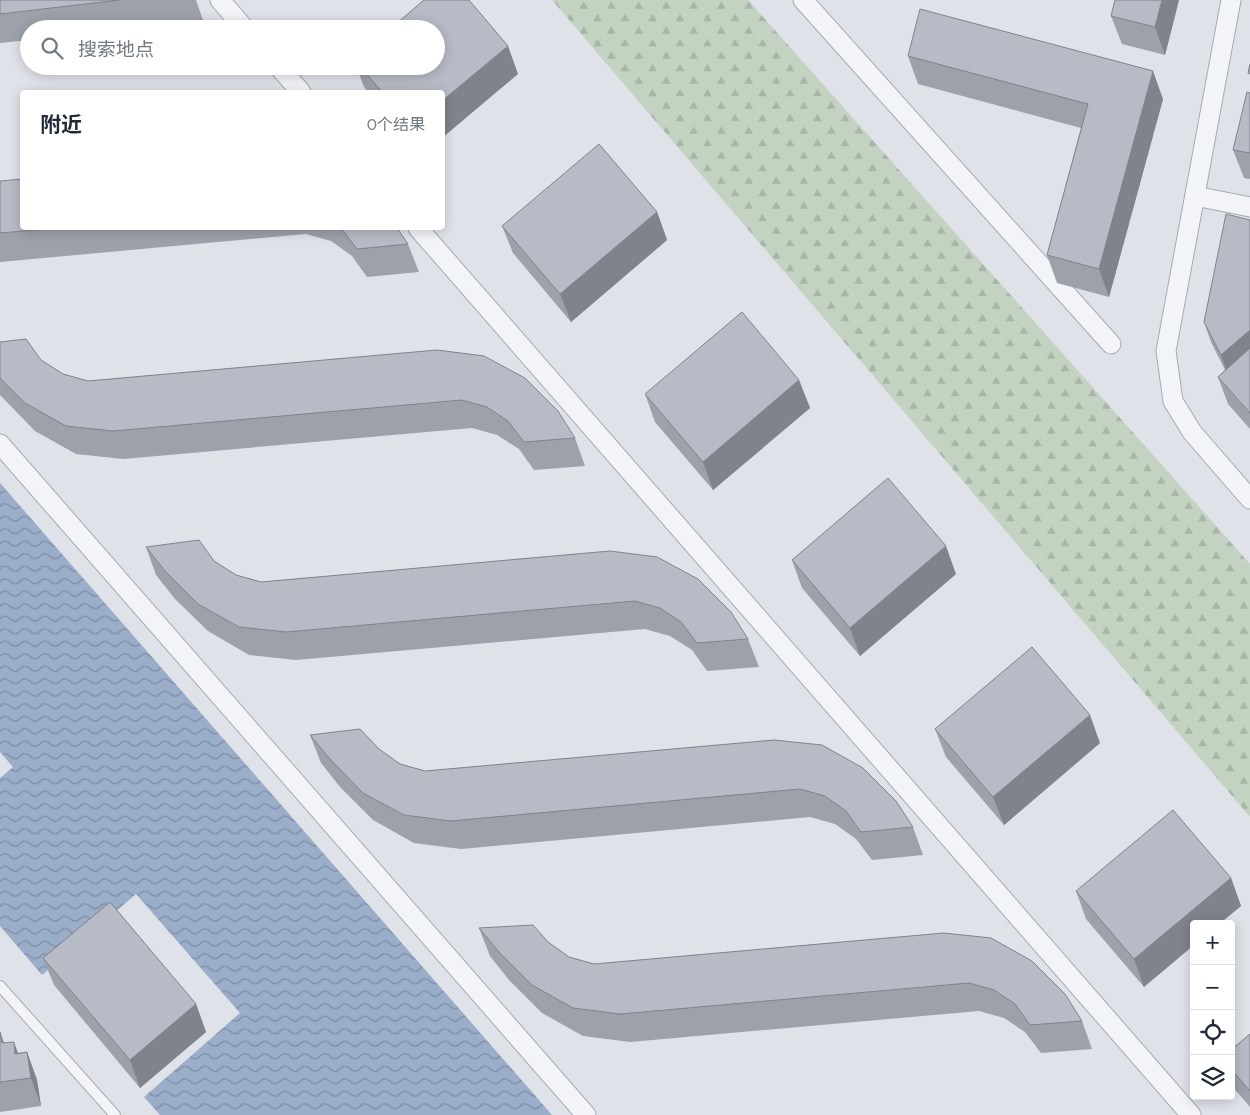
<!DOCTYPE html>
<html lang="zh">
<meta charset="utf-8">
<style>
body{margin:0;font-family:Figtree,"Noto Sans SC",sans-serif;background:#f6f6f7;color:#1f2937}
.controls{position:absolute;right:15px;bottom:15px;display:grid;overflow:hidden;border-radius:5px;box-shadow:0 2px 12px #0003}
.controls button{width:45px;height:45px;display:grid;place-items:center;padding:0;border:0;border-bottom:1px solid #e0e1e3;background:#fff;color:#1f2937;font:25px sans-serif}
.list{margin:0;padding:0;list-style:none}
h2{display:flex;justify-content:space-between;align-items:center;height:65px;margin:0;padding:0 20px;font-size:21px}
h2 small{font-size:16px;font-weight:400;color:#747a83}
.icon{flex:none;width:28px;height:28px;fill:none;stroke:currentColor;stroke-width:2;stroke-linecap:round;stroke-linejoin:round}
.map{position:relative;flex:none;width:1250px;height:1115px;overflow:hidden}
.search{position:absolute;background:#fff;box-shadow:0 2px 12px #0003;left:20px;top:20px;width:425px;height:55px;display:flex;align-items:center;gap:12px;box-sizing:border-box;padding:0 18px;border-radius:28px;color:#747a83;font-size:19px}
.panel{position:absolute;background:#fff;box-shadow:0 2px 12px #0003;left:20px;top:90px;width:425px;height:140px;border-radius:5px}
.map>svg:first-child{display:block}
.forest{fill:url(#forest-firs)}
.water{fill:url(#water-waves)}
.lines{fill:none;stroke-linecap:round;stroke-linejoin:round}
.service-casing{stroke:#a5a9b3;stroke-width:12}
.minor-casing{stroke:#a5a9b3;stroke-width:21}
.service{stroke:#f2f4f7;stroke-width:10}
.minor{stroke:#f2f4f7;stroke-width:19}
.wall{fill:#9da1aa}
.shaded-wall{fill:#80838b}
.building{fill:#b7bbc6;stroke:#80838b}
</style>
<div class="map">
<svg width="1250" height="1115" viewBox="0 0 1250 1115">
<defs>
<pattern id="forest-firs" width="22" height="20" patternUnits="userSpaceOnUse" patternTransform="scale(1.25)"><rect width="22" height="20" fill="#c4d3c1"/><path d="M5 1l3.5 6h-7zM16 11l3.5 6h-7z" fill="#a8b5a7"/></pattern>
<pattern id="water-waves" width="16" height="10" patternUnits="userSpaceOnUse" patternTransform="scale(1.25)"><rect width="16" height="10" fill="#9aadc9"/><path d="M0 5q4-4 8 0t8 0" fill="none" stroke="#7e8da5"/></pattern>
</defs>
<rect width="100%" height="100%" fill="#e0e2e9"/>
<polygon class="forest" points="552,0 748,0 1250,564 1250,817"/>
<polygon class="water" points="0,483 552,1115 160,1115 144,1097 240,1013 136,894 42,975 0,926 0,778 13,767 0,752"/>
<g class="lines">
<g class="service-casing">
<polyline id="service" points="0,986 115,1115"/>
</g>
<g class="minor-casing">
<g id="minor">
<polyline points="220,0 245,29"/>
<polyline points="803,0 1111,344"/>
<polyline points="1231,0 1166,351 1173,401 1192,432 1250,499"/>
<polyline points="278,66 301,92"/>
<polyline points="1195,196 1250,207"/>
<polyline points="418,228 1191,1115"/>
<polyline points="0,444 586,1115"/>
</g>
</g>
<use href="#service" class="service"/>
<use href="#minor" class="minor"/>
</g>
<g class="wall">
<polygon points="0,0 196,0 203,20 123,29 29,29 29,40 0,43"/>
<polygon points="1179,0 1165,55 1122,44 1111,16"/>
<polygon points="908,56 1163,99 1109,297 1057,283 1047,255 1081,128 918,84"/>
<polygon points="356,66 436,66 518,74 442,92 368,92 364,87"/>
<polygon points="1250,93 1250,179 1244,178 1233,150"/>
<polygon points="0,181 22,228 397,228 408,244 419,272 367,277 352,256 331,241 306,234 0,262"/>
<polygon points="657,212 667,240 571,322 513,253 502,226"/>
<polygon points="1250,220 1250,429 1228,404 1218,377 1225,370 1211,342 1204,322"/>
<polygon points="0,342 41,360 63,374 88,381 437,350 575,438 585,466 534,470 519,449 497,435 472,428 123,459 76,454 35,431 0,395"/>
<polygon points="799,380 810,408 713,490 655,422 645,394"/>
<polygon points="146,547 214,561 236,575 261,582 610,551 748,639 759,667 707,671 692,650 670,636 645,629 296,660 249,655 208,631 175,599 156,575"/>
<polygon points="792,560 956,574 860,656 802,588"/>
<polygon points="935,729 1100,743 1004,825 946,757"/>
<polygon points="310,735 379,749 400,764 425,771 774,740 913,827 923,855 872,860 856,839 835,824 810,817 461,849 414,843 373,820 340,787 321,763"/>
<polygon points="1231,878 1241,906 1219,924 1194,924 1144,987 1086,919 1076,891"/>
<polygon points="479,928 548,942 569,957 594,964 944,933 1082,1021 1092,1049 1041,1053 1025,1032 1004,1018 979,1011 630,1042 583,1036 542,1013 509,980 490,956"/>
<polygon points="43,958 196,1004 206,1032 140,1088 54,985"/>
<polygon points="0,1032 4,1043 18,1053 27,1052 37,1080 41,1106 0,1112"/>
<polygon points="1250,1034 1250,1107 1232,1086 1231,1084 1231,1050"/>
</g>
<g class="shaded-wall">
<polygon points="1162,0 1179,0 1165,55 1155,27"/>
<polygon points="508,46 518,74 442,138 442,101"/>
<polygon points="1153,71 1163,99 1109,297 1099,269"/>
<polygon points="657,212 667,240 571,322 560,294"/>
<polygon points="1250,330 1250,356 1228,375 1221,355"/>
<polygon points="799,380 810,408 713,490 703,462"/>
<polygon points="946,546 956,574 860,656 850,628"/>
<polygon points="1090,715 1100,743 1004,825 993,797"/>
<polygon points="1231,878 1241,906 1219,924 1194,924 1194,945 1144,987 1134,959"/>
<polygon points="196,1004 206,1032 140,1088 130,1060"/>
<polygon points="0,1032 10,1060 2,1043"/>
<polygon points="14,1042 24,1070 15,1054"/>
<polygon points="27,1052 37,1080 41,1106 31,1078"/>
</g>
<g class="building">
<polygon points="0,0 119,0 0,14"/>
<polygon points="424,0 469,0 508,46 442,101 442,92 382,92 360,66 436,66 436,29 390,29"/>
<polygon points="1115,0 1162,0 1155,27 1111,16"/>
<polygon points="920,9 1153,71 1099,269 1047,255 1088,104 908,56"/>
<polygon points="1250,64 1250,74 1248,73"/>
<polygon points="1247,92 1250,93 1250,153 1233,150"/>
<polygon points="599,144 657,212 560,294 502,226"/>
<polygon points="22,179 22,228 58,228 0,233 0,181"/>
<polygon points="1226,214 1250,220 1250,330 1221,355 1204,322"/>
<polygon points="341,228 397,228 408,244 357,249"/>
<polygon points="742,312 799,380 703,462 645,394"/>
<polygon points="26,339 41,360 63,374 88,381 437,350 484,356 525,378 558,411 575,438 524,442 508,421 487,407 462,400 113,431 66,426 25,403 0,378 0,342"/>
<polygon points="1250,348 1250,413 1218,377"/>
<polygon points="888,478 946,546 850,628 792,560"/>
<polygon points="199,540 214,561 236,575 261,582 610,551 657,557 698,579 731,612 748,639 697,643 681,622 660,608 635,601 286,632 239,627 198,604 165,571 146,547"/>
<polygon points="1032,647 1090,715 993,797 935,729"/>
<polygon points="360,729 379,749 400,764 425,771 774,740 822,745 863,768 896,801 913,827 861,832 846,811 825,796 800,789 451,821 404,815 363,793 330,759 310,735"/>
<polygon points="1173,810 1231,878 1134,959 1076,891"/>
<polygon points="110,902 196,1004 130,1060 43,958"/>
<polygon points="533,925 548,942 569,957 594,964 944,933 991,938 1032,961 1065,994 1082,1021 1030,1025 1015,1004 994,990 969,983 620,1014 573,1008 532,985 499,952 479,928"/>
<polygon points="0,1032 2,1043 14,1042 15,1054 27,1052 31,1078 0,1082"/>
<polygon points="1250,1034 1250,1091 1231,1069 1231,1050"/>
</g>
</svg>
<div class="controls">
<button>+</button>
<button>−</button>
<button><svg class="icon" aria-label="locate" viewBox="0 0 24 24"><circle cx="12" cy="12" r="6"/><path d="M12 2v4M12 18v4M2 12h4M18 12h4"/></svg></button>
<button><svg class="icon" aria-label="layers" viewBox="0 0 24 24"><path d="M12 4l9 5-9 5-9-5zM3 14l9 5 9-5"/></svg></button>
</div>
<div class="search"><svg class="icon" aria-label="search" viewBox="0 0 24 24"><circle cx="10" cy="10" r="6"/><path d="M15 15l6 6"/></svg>搜索地点</div>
<section class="panel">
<h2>附近<small>0个结果</small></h2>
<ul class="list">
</ul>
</section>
</div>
